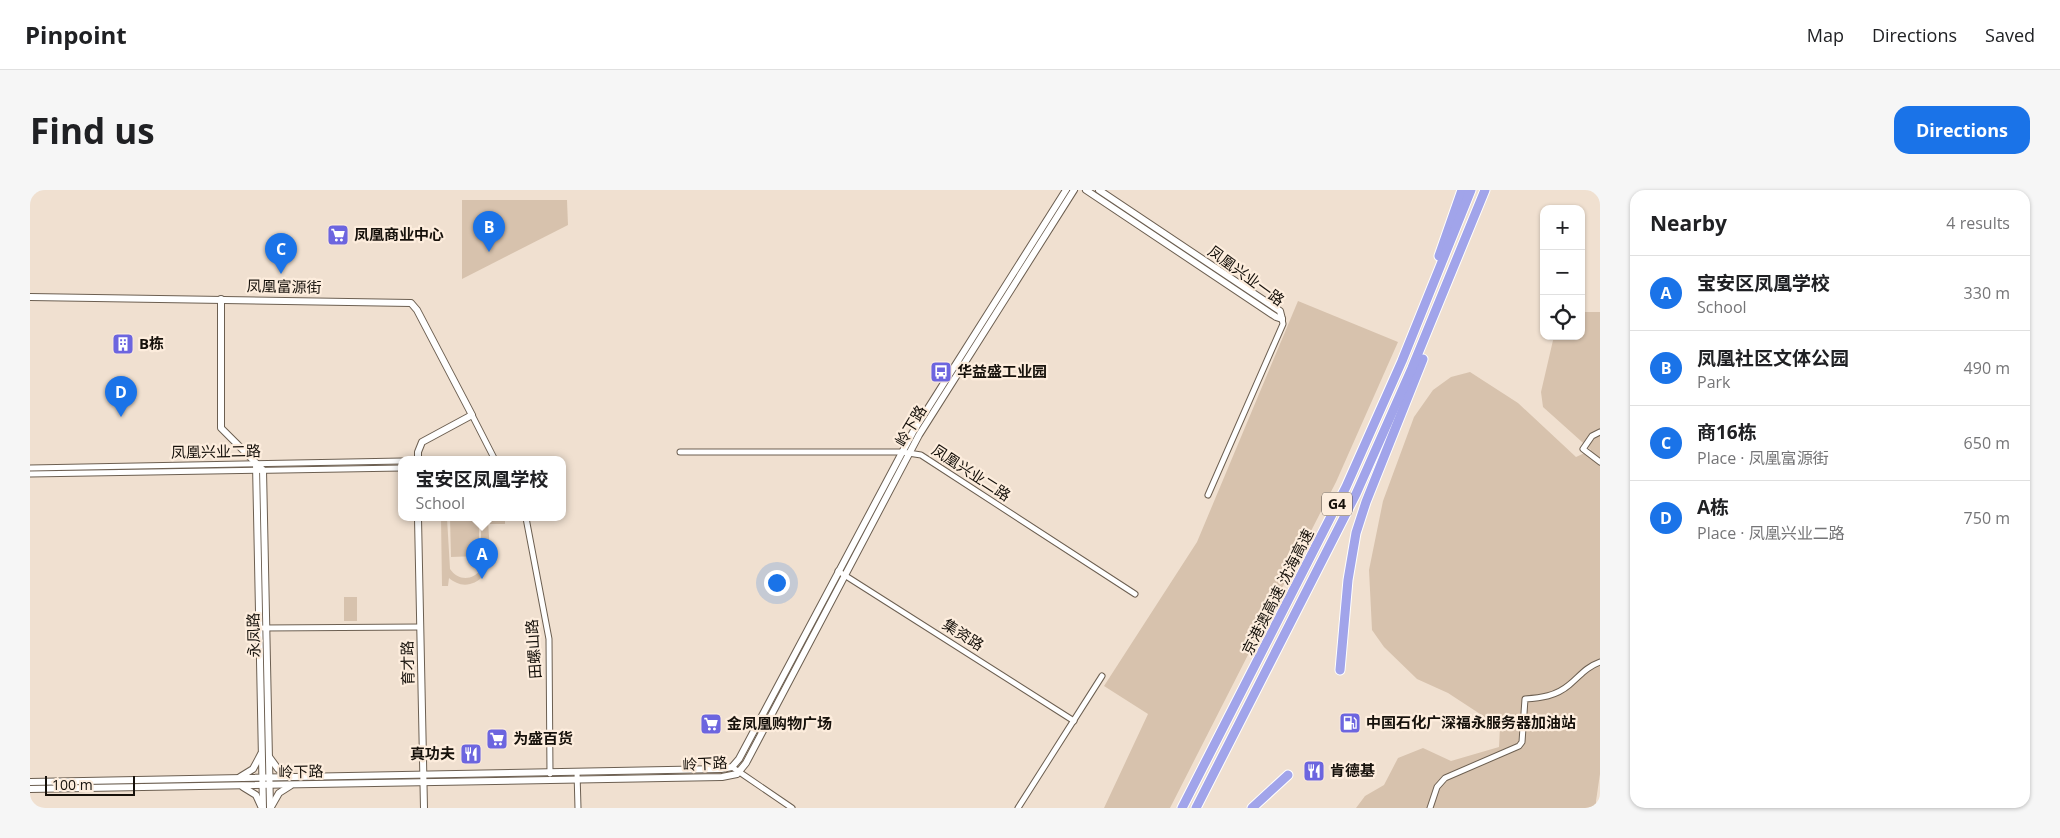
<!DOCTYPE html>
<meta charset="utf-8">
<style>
body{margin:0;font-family:"Open Sans","Noto Sans SC",sans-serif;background:#f6f6f6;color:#202124}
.controls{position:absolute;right:15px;top:15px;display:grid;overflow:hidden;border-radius:10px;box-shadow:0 1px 4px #0004}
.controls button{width:45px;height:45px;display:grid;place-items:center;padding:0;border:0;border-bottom:1px solid #e0e0e0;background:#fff;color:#202124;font:25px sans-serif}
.scale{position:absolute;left:15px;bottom:12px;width:90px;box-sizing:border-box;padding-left:5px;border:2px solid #16110b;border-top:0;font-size:14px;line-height:18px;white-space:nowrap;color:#16110b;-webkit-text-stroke:4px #fdeddd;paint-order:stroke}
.you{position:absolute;left:746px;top:392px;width:18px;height:18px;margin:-12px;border:4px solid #fff;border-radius:50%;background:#1a73e8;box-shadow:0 0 0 8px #1a73e833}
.badge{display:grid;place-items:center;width:32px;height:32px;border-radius:50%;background:#1a73e8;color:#fff;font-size:16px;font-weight:700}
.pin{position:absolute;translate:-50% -41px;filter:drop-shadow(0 1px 2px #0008)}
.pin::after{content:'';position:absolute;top:26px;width:18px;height:15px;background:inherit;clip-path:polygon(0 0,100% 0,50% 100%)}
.popup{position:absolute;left:368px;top:266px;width:168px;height:65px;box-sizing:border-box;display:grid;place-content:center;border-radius:10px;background:#fff;filter:drop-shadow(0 1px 4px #0005);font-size:16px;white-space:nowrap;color:#757577}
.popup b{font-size:19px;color:#202124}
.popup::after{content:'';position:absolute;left:50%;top:100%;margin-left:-10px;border:10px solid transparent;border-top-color:#fff}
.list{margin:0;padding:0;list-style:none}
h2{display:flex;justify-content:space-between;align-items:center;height:65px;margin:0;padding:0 20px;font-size:21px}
h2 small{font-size:16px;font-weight:400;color:#757577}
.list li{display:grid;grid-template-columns:32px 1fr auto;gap:15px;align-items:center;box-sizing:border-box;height:75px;padding:0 20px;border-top:1px solid #e0e0e0}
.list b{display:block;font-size:19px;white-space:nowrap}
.list p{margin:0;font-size:16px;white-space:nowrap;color:#757577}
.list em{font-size:16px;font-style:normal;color:#757577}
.icon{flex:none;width:28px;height:28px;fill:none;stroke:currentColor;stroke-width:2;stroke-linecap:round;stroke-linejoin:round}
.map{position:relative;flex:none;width:1570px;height:618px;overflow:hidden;border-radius:15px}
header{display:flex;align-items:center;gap:30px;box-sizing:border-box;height:70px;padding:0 25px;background:#fff;border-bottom:1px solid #e0e0e0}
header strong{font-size:24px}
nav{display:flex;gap:28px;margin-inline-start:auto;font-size:18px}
.intro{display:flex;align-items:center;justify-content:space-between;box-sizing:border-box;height:120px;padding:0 30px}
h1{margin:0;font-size:35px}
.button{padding:12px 22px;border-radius:15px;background:#1a73e8;color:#fff;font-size:18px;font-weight:700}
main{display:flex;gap:30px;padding:0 30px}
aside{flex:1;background:#fff;border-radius:15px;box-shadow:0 1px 4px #0004}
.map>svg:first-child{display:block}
.green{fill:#d7c2ad}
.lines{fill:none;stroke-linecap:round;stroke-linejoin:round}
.minor-casing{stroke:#6c5f51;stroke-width:7}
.tertiary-casing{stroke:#6c5f51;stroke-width:8}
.motorway-casing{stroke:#fff;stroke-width:11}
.minor{stroke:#fff;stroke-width:5}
.tertiary{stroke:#fff;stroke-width:6}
.motorway{stroke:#a1a4ea;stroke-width:9}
.labels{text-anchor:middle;stroke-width:4.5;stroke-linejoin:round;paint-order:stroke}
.shield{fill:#fdeddd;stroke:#5b534a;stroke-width:1}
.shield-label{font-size:14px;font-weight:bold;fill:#16110b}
.poi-label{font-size:15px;font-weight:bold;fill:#16110b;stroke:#fdeddd;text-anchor:start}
.street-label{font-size:15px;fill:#16110b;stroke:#fdeddd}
</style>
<header>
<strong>Pinpoint</strong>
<nav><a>Map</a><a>Directions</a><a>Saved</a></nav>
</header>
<div class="intro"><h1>Find us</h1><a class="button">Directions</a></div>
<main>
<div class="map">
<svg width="1570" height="618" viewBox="0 0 1570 618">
<rect width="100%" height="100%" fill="#f0e0d0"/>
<g class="green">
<polygon points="432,10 537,10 538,35 432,89"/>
<polygon points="1268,111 1368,152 1306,292 1140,618 1074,618 1118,524 1074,496 1167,352"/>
<polygon points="1551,122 1570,122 1570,584 1566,611 1567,618 1326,618 1335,606 1354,595 1368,568 1393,558 1421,571 1469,557 1470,537 1418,503 1387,489 1354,457 1342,440 1339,380 1353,311 1384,227 1403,200 1421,187 1440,182 1488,213 1546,267 1561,260 1513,217 1511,202 1524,146 1551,146"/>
<path d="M411,328H417L420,379C428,391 443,391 451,379V328H458C458,348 467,388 440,394C432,396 425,393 419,388L418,396H412Z"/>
<polygon points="420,328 449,328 449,366 421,367"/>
<rect x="460" y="328" width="15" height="6"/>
<rect x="314" y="407" width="13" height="24"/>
</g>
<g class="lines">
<g class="minor-casing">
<g id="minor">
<polyline points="442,225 465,270"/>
<polyline points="1570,242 1562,246 1553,259 1570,272"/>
<polyline points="650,262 872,262 891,265 1105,404"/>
<polyline points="427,270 457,270"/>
<polyline points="0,278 372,271"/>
<polyline points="0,284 372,278"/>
<polyline points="1178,305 1253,134 1252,129"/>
<polyline points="496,328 519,449 520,584"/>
<polyline points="808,381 1044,531"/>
<polyline points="233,438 390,437"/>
<polyline points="702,577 762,618"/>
<polyline points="547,582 548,618"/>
<polyline points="988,618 1072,486"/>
<path d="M1400,618L1407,597L1415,588L1489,556L1492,552L1495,509C1511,508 1526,506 1539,495C1550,486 1556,477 1570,472"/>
</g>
</g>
<g class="tertiary-casing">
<g id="tertiary">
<polyline points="1056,0 1246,127 1252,129"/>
<polyline points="1069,0 1250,121 1252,129"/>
<polyline points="0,107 381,113 387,120 442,225 392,252 388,262 388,270"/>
<polyline points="191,109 191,238 233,280 240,618"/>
<polyline points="226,274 233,618"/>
<polyline points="388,328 394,618"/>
<polyline points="240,568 248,579 260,586"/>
<polyline points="210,587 223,579 231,564"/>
<polyline points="0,592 691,579 702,577 709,569 883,242 1036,0"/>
<polyline points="213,597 226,605 231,616"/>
<polyline points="0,599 692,587 707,584 716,573 889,245 1044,0"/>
<polyline points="241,617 249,603 260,596"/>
</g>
</g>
<g class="motorway-casing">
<g id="motorway">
<polyline points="1409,66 1432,0"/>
<polyline points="1310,480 1318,390 1326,343 1336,312 1393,169"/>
<polyline points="1152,618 1316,297 1372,171 1441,0"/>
<polyline points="1166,618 1326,304 1382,178 1455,0"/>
<polyline points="1222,618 1258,585"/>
</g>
</g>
<use href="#minor" class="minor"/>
<use href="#tertiary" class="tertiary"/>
<use href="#motorway" class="motorway"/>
</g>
<defs>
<g id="supermarket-square" transform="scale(1.125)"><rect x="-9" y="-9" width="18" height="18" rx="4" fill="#6c65df" stroke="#fdeddd"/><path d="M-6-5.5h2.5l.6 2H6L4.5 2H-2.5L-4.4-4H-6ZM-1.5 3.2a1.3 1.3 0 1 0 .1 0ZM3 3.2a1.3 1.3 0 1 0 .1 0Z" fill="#fff"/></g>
<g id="building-square" transform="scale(1.125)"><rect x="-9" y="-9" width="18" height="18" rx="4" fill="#6c65df" stroke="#fdeddd"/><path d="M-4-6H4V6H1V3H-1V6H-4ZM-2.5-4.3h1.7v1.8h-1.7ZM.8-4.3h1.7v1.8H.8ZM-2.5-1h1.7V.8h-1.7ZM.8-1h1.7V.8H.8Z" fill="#fff"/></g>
<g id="bus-square" transform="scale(1.125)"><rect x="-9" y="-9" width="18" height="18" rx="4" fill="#6c65df" stroke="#fdeddd"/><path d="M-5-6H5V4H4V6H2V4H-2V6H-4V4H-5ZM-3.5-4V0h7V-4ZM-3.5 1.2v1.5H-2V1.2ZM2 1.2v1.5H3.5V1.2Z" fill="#fff"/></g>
<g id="fuel-square" transform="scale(1.125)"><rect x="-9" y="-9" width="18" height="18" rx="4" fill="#6c65df" stroke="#fdeddd"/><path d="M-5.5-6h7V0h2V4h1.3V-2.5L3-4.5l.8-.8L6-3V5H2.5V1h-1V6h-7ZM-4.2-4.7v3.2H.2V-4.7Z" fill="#fff"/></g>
<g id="restaurant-square" transform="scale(1.125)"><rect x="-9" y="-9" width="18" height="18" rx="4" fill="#6c65df" stroke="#fdeddd"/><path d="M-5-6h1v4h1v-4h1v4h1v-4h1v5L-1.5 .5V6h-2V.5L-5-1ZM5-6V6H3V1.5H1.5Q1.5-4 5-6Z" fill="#fff"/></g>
</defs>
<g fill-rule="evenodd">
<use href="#supermarket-square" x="308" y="45"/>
<use href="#building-square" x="93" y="154"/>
<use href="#bus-square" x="911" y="182"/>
<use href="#fuel-square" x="1320" y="533"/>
<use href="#supermarket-square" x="681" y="534"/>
<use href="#supermarket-square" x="467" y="549"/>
<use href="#restaurant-square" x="441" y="564"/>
<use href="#restaurant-square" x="1284" y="581"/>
</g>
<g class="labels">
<rect class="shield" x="1292" y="302.5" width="30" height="23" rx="4"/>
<g class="shield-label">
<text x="1307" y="319">G4</text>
</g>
<g class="poi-label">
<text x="324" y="50">凤凰商业中心</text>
<text x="109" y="159">B栋</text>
<text x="927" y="187">华益盛工业园</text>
<text x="1336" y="538">中国石化广深福永服务器加油站</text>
<text x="697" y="539">金凤凰购物广场</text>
<text x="483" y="554">为盛百货</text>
<text x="425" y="569" text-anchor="end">真功夫</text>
<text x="1300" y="586">肯德基</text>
</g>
<g class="street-label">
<text transform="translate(1216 86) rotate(36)" y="5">凤凰兴业一路</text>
<text transform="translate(254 97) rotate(1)" y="5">凤凰富源街</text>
<text transform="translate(881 236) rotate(-59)" y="5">岭下路</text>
<text transform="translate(186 262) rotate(-1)" y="5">凤凰兴业二路</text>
<text transform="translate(941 283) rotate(33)" y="5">凤凰兴业二路</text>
<text transform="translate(1248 402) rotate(-63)" y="5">京港澳高速 沈海高速</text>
<text transform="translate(224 445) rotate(-91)" y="5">永凤路</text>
<text transform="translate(933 445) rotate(32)" y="5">集资路</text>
<text transform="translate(504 459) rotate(-94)" y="5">田螺山路</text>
<text transform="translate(378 473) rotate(-91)" y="5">育才路</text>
<text transform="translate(675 574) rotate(-3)" y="5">岭下路</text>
<text transform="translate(271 582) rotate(-1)" y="5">岭下路</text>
</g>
</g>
</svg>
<div class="controls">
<button>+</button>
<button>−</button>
<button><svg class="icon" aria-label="locate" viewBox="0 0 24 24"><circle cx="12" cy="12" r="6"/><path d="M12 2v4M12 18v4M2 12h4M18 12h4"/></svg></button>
</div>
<div class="scale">100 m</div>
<div class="you"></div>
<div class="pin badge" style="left:452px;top:389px">A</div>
<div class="popup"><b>宝安区凤凰学校</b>School</div>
<div class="pin badge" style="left:459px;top:62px">B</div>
<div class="pin badge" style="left:251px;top:84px">C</div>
<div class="pin badge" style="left:91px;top:227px">D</div>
</div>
<aside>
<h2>Nearby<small>4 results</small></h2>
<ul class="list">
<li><span class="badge">A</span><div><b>宝安区凤凰学校</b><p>School</p></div><em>330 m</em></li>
<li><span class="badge">B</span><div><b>凤凰社区文体公园</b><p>Park</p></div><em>490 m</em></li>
<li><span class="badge">C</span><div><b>商16栋</b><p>Place · 凤凰富源街</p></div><em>650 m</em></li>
<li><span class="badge">D</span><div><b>A栋</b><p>Place · 凤凰兴业二路</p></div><em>750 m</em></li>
</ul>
</aside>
</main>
